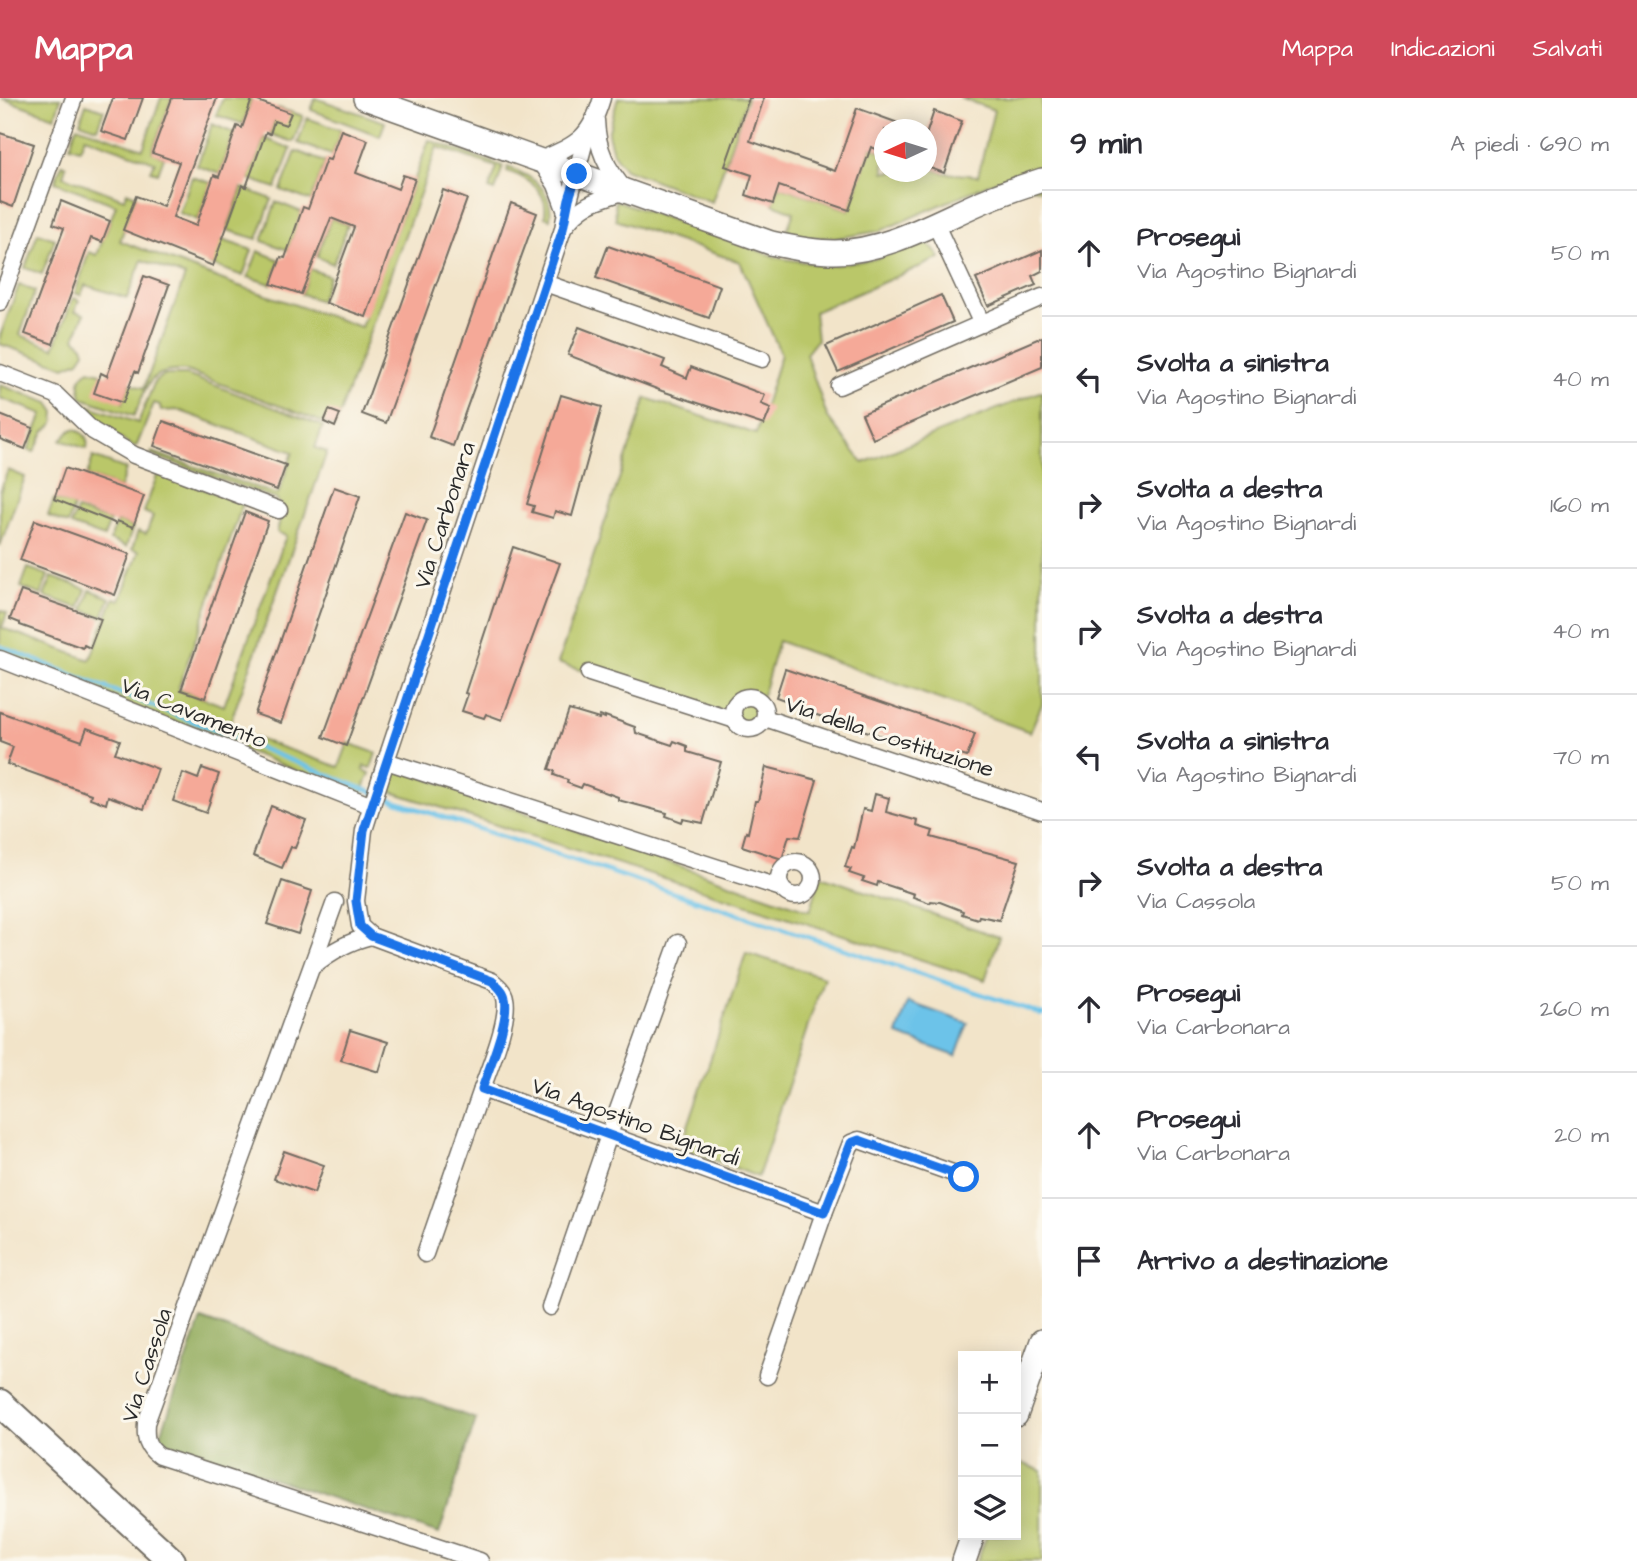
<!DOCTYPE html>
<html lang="it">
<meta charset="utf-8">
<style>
body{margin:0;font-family:"Architects Daughter",sans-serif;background:#f7f7f7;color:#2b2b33}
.controls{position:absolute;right:21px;bottom:21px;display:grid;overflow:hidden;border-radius:0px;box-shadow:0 4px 18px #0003}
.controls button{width:63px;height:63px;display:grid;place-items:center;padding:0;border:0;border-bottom:2px solid #e1e1e2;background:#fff;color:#2b2b33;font:35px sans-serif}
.compass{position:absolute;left:874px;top:21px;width:63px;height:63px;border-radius:50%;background:#fff;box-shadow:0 4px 18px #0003;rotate:266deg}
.stop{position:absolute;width:21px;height:21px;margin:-16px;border:5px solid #1a73e8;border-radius:50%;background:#fff}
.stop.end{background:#1a73e8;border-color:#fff;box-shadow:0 2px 7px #0008}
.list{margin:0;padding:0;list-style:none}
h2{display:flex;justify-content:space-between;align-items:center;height:91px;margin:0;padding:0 28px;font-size:30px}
h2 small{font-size:23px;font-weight:400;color:#7c7c81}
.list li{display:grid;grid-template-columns:46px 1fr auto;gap:21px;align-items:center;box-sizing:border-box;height:126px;padding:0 28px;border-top:2px solid #e1e1e2}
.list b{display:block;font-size:26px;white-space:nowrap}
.list p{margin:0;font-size:23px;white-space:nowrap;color:#7c7c81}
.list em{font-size:23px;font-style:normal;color:#7c7c81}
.icon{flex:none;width:38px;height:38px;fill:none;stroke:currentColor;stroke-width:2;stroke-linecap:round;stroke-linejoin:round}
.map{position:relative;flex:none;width:1042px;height:1463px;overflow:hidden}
header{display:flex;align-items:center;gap:42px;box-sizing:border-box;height:98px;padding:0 35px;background:#d1495b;color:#fff}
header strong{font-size:33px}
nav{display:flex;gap:38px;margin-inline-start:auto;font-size:24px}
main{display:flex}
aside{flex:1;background:#fff}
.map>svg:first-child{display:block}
.green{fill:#bac769;stroke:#72794a;stroke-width:2}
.forest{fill:#93ac5d;stroke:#5f6c44;stroke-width:2}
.water{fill:#6cc3e9;stroke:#4c778a;stroke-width:2}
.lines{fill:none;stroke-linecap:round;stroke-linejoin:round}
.stream{stroke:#6cc3e9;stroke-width:4.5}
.building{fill:#f5a998}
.street-casing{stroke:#716c62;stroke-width:19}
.secondary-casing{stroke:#716c62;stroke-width:26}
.primary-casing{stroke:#716c62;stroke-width:30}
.street{stroke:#fff;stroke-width:16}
.secondary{stroke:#fff;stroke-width:23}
.primary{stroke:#fff;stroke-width:26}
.route{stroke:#1a73e8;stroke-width:9}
.labels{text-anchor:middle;stroke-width:6;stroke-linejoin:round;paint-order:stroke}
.street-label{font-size:23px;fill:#2b2b2b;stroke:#fbf7ec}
</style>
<header>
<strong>Mappa</strong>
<nav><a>Mappa</a><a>Indicazioni</a><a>Salvati</a></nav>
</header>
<main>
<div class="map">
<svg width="1042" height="1463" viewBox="0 0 1042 1463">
<rect width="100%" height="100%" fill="#fbf7ec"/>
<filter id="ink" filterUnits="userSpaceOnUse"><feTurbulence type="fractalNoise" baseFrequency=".0143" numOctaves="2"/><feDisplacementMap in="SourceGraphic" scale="14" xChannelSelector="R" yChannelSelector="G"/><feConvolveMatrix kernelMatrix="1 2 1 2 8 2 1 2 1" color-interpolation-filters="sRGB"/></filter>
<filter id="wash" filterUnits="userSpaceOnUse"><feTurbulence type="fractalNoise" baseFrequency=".00686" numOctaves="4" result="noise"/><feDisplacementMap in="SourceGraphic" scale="28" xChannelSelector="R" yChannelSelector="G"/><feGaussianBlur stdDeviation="1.57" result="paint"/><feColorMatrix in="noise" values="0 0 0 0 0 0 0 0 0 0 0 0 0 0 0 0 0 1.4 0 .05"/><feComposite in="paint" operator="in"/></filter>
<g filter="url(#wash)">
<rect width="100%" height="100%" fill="#f2e4c9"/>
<g class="green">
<polygon points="1,0 61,0 55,19"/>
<polygon points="161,0 172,0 152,54 164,59 158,75 151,73 155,64 85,39 80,51 70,48 77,28 143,51"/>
<polygon points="223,0 252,1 243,26 216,17"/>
<polygon points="315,0 385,24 380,38 311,12"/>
<polygon points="618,0 747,0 712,104 625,71 613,55 608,36"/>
<polygon points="960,0 1042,0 1042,92 998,82 880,133 837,140 811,139 786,135 794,114 773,106 779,88 849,112 871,49 884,54 884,74 926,74 927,69 944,75 978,78 994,12"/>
<polygon points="86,6 104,12 97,30 80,24"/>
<polygon points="278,10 303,18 293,44 270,36"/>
<polygon points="307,20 341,32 332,57 298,45"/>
<polygon points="212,26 234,35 220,76 197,68"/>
<polygon points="264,40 291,51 276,90 249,81"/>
<path d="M429,42L503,68L495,93L489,91L497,69L437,49L335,329L187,273C146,271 149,286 134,318L82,300C79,288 77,279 89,272L101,275L123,305L130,286L144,290L185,178L142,162L127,200L85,187L81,197L75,195L89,154L97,157L116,107L55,84L62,66L66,68L63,78L124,101L127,94L136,98L120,143L236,187L361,229Z"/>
<polygon points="296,53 325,64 311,103 281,92"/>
<path d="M508,69C532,78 554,92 550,121L545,119C549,93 528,80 507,73Z"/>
<polygon points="192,79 211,85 198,122 179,115"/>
<polygon points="242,90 272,101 257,141 227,132"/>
<polygon points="615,102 779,160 829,168 874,161 925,145 933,150 940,160 814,214 817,242 806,256 827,318 863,365 1042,293 1042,606 1030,634 778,543 754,628 558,565 646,300 756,336 781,256 740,164 616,122"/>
<polygon points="276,104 302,114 288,152 262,143"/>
<polygon points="331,120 348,127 333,166 317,159"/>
<polygon points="38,135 55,141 42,176 25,170"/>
<polygon points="219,141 252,152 243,178 209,166"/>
<polygon points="258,153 280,162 271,186 248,179"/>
<polygon points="310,171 329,178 320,203 301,196"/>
<polygon points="19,187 35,193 20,237 54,250 73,200 79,202 75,213 84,216 75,240 83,248 85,254 79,263 65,269 0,246 0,238"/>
<polygon points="164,277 187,277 323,328 315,350 327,354 228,631 339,669 348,645 376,655 371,670 364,668 363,672 370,675 361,698 0,556 0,512 7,515 2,530 90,562 114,500 120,502 139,453 132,451 138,433 146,436 153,418 144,414 158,375 243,405 178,591 224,608 286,438 277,434 283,410 276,401 151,357 152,354 278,397 293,354 178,312 161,313 160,307 154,305 137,347 134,349 95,324 81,305 138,325 155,283"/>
<polygon points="0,287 49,305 55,314 54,325 44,334 34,354 28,352 43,316 0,300"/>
<path d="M76,331C85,336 89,341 87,351L61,342L71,332Z"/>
<polygon points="93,359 126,371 120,390 87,378"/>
<polygon points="8,372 25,379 0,448 0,394"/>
<polygon points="54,401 74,408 68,426 48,418"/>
<polygon points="77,412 110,423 104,439 71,427"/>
<polygon points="117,423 133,429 126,449 110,442"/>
<polygon points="28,470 48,477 41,497 21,489"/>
<polygon points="52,479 86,491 79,510 44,498"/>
<polygon points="90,492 110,500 102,519 83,512"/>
<polygon points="396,670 810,813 821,778 999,839 985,882 389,693"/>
<polygon points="746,855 824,879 758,1079 681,1049"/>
<polygon points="1016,1363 1042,1373 1042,1463 977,1463 987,1437 1016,1437"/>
</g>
<polygon class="forest" points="201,1221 476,1321 439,1436 159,1342"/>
<polygon class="water" points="908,904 968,925 956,958 897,937"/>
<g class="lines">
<polyline class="stream" points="0,548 397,704 1042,916"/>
</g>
<g id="blocks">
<g class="building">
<polygon points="113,0 143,0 128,42 101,33"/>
<polygon points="172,0 217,0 173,119 196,128 214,77 219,79 237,28 242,30 252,1 291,15 286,27 274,23 270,36 266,34 246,89 242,87 213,168 123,132 136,98 163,108 179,64 152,55"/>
<polygon points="749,0 764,0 750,43 835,73 857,10 912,30 912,32 885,32 885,54 871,49 849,112 779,88 773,106 746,97 752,77 725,68"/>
<polygon points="934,13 962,23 944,75 927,69 927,34"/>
<polygon points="341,32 368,42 356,75 398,91 403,77 415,81 366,219 326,205 354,129 331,120 301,196 271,186 281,159 285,160 303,109 308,111 326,61 330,62"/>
<polygon points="0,35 34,46 13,109 0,104"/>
<polygon points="443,92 467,101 386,325 362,316"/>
<polygon points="61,103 110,123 102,144 91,140 53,246 25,236 64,130 53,126"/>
<polygon points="511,105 537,115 453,348 429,339"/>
<polygon points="608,148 720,188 709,220 596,180"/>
<polygon points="1042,152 1042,173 1032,178 1036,187 988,208 976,181"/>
<polygon points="144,178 169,187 138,275 135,273 123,305 94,295 101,275 107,278"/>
<polygon points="941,197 953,224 838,274 826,248"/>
<polygon points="579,229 665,262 662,269 687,280 691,269 765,297 761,306 771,310 764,327 662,293 568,257"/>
<polygon points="1042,239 1042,269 873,341 862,316"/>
<polygon points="561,297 602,309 572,418 555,413 553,420 532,414 534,408 527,406"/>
<polygon points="329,312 340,316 335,329 324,324"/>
<polygon points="0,317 33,330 25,351 0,341"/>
<polygon points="163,323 286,367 277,392 154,348"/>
<polygon points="65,370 144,398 133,429 117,423 116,426 110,423 54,401"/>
<polygon points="334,389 360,398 281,625 255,616"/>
<polygon points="245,414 268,423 205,600 181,592"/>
<polygon points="405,414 427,422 346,648 323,639"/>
<polygon points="35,422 130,456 115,497 20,462"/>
<polygon points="513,449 560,465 502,622 486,616 484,620 462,613 468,596 465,595"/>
<polygon points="21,493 101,521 90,550 84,547 83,550 20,527 20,525 10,521"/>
<polygon points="785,571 975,636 967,659 957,656 955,662 786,607 787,603 776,599"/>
<polygon points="569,612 599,621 600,618 605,620 605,618 635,629 636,635 672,647 674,643 687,648 687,654 721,664 703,725 683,721 682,724 666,718 667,715 618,702 618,699 583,686 581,690 567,685 568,682 554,677 555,673 549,671"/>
<polygon points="0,614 82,643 87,630 120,642 115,655 158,671 144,711 108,698 106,706 90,700 91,696 7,666 13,649 0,644"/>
<polygon points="766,669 817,682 800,739 789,738 782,761 742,748 746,734 748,735 755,703 758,703"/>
<polygon points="202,670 219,676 206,715 173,703 183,675 198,681"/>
<polygon points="875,696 889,700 886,714 918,723 917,728 933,733 931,739 1019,763 999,822 979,818 978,821 962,816 963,813 940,804 931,803 930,805 913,799 914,796 878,784 877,788 862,783 864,780 849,775 851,771 845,769 852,749 854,750 863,711 871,713"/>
<polygon points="271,708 306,722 295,750 291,749 282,770 253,758"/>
<polygon points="282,783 312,793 298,836 267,826"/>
<polygon points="350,932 388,944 379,974 341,962"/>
<polygon points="284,1053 324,1067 314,1095 274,1081"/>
</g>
</g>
</g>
<g filter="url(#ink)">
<use href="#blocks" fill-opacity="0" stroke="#716c62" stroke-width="2"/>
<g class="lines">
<g class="street-casing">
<g id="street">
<path d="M602,0C590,41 577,46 540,62L556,87L566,114L563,131L386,663L781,790"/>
<polyline points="566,114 587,35"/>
<polyline points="935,125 982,226"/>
<path d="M565,128C583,104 598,102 626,93C607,71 597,52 596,22"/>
<polyline points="545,185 762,261"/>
<polyline points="0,204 74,0"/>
<polyline points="0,275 56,297 93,333 134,357 279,412"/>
<polyline points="839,288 1042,199"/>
<polyline points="0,561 372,708"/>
<polyline points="589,575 735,622"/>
<circle cx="749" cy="615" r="16"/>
<polyline points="765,620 1042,713"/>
<circle cx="796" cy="781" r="17"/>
<path d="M335,804L146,1325C145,1341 146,1348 159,1358L480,1463"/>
<path d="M371,838L492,883C498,888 504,893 505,900C510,921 489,970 482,991L824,1115L851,1045L859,1042L964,1079"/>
<path d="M313,868C330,854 350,843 371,838L360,828L356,803L364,732L386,663"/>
<polyline points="425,1156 482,991"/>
<polyline points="550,1209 609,1037 678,845"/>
<polyline points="767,1278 824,1115"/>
</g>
</g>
<g class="secondary-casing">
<g id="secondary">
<path d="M365,0L771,145C793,150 813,154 835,154C892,153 945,118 996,98C1011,92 1027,87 1042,82"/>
<polyline points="1016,1317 1042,1243"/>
<polyline points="964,1463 973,1437"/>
</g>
</g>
<g class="primary-casing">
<polyline id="primary" points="0,1305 172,1463"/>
</g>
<use href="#street" class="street"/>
<use href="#secondary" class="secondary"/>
<use href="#primary" class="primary"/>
</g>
</g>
<g class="lines" filter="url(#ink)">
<path class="route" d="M577,76L569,101L563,131L364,732L356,803L360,828L371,838L492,883C498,888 504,893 505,900C510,921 489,970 482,991L824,1115L851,1045L859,1042L964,1079"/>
</g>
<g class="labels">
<g class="street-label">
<text transform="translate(444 417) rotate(-72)" y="8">Via Carbonara</text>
<text transform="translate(194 614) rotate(22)" y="8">Via Cavamento</text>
<text transform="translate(890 638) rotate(18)" y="8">Via della Costituzione</text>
<text transform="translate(636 1023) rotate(20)" y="8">Via Agostino Bignardi</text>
<text transform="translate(146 1267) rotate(-72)" y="8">Via Cassola</text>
</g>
</g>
</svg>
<div class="controls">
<button>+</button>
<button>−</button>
<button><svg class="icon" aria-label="layers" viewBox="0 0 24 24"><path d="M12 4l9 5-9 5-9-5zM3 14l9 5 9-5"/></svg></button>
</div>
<svg class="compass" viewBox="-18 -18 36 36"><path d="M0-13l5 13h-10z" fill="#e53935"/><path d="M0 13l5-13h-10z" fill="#7c7c81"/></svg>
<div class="stop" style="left:964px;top:1079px"></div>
<div class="stop end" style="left:577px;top:76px"></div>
</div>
<aside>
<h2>9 min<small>A piedi · 690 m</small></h2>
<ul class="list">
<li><svg class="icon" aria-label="ahead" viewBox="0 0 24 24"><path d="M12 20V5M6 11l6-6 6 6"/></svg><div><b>Prosegui</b><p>Via Agostino Bignardi</p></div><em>50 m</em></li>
<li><svg class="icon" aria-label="left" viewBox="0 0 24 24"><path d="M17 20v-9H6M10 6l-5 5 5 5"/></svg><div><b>Svolta a sinistra</b><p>Via Agostino Bignardi</p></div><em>40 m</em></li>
<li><svg class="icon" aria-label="right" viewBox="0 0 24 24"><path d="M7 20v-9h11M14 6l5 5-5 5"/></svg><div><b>Svolta a destra</b><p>Via Agostino Bignardi</p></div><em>160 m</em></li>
<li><svg class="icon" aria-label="right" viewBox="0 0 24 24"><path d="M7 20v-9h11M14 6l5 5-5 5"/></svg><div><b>Svolta a destra</b><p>Via Agostino Bignardi</p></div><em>40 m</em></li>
<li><svg class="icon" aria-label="left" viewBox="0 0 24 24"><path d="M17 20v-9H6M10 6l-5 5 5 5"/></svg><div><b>Svolta a sinistra</b><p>Via Agostino Bignardi</p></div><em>70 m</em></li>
<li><svg class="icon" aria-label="right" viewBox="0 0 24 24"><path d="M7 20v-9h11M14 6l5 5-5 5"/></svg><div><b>Svolta a destra</b><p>Via Cassola</p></div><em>50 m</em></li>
<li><svg class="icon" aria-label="ahead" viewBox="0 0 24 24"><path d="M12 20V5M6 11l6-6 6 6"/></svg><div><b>Prosegui</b><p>Via Carbonara</p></div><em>260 m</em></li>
<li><svg class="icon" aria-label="ahead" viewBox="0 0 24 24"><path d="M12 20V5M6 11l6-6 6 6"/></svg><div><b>Prosegui</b><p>Via Carbonara</p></div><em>20 m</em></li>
<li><svg class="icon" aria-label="arrive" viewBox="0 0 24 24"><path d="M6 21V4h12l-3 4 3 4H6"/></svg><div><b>Arrivo a destinazione</b></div></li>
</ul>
</aside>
</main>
